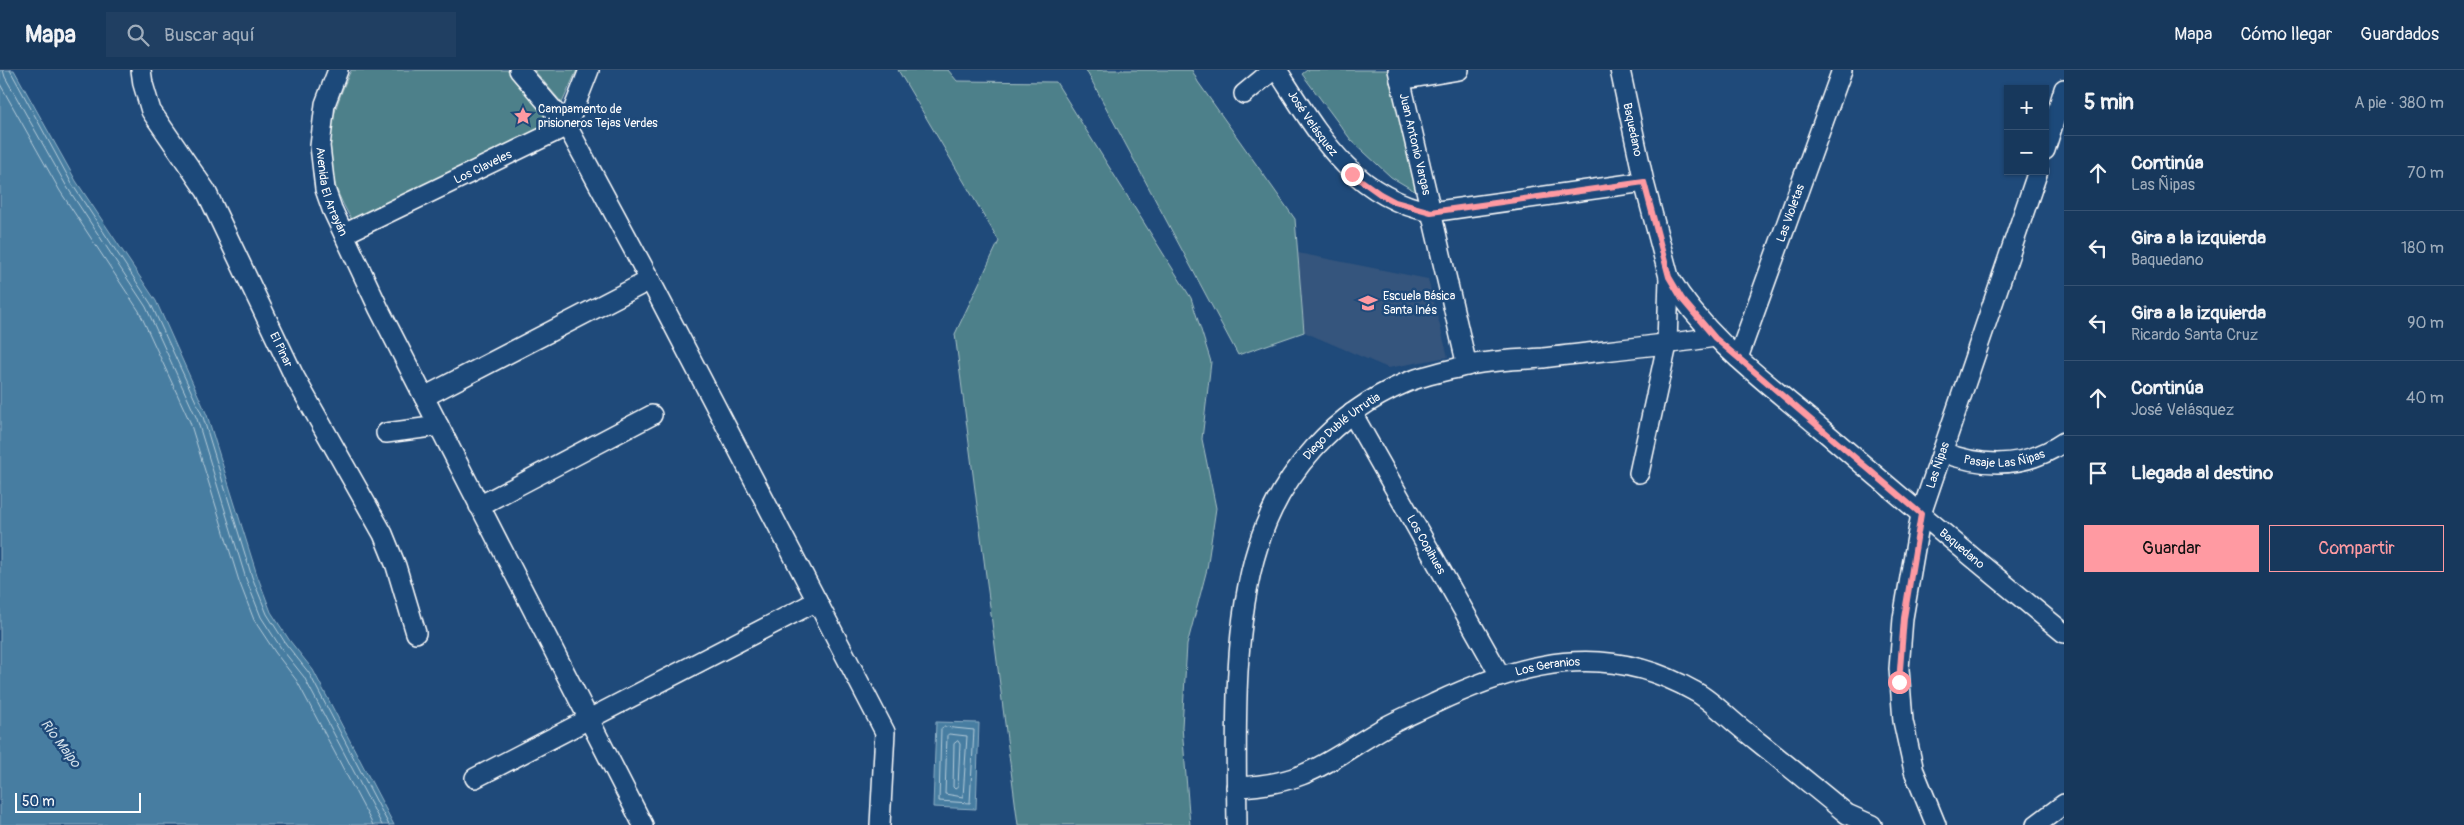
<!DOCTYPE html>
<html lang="es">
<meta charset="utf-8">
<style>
body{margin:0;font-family:Pangolin,sans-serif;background:#203f62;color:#f1f3f6}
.controls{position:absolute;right:15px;top:15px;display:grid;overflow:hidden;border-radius:0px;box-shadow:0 1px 4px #0004}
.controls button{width:45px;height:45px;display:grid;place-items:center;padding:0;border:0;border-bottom:1px solid #365272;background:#17385c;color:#f1f3f6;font:25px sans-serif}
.scale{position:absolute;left:15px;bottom:12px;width:126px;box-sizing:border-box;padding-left:5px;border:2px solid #fff;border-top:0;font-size:14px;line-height:18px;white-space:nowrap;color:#fff;-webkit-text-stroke:4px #1f4a7a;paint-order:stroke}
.stop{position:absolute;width:15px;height:15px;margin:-11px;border:4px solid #ff9aa2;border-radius:50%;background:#fff}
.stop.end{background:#ff9aa2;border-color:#fff;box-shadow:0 1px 5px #0008}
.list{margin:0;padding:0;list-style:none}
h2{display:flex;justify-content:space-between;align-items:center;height:65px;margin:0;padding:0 20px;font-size:21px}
h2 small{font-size:16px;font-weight:400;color:#9eacbb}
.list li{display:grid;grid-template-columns:32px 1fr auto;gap:15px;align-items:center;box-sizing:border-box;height:75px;padding:0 20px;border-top:1px solid #365272}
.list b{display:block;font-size:19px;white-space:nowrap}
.list p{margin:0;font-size:16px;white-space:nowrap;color:#9eacbb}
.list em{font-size:16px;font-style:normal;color:#9eacbb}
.actions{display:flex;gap:10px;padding:15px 20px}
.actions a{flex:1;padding:11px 0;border:1px solid #ff9aa2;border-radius:0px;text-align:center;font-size:18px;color:#ff9aa2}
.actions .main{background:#ff9aa2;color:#111}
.icon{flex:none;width:28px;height:28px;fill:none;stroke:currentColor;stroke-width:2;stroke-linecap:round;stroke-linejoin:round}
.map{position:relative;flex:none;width:2064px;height:755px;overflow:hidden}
header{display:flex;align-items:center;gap:30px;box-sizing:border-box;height:70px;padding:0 25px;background:#17385c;border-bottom:1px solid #365272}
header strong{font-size:24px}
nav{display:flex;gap:28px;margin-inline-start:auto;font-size:18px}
.search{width:350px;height:45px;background:#203f62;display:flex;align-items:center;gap:12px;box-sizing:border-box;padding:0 18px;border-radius:0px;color:#9eacbb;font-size:19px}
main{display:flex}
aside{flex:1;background:#17385c}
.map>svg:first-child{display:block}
.built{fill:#34547d}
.green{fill:#4e808a;stroke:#a6c0c4}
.water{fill:#467da1;stroke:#90b1c7}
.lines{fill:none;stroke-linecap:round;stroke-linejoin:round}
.shore{stroke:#b5cbd9;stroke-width:1}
.minor-casing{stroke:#fff;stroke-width:22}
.minor{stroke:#1f4a7a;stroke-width:19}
.route{stroke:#ff9aa2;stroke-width:6}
.labels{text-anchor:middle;stroke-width:5;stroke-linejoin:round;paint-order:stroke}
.poi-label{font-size:12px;fill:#fff;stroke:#1f4a7a;text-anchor:start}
.street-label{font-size:12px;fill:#fff;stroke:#1f4a7a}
.water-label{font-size:14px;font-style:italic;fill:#d1dee8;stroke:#1f4a7a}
</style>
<header>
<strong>Mapa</strong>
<div class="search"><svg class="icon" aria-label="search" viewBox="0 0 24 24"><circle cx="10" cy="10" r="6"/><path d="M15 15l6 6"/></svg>Buscar aquí</div>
<nav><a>Mapa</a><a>Cómo llegar</a><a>Guardados</a></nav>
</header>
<main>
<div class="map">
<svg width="2064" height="755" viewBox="0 0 2064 755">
<rect width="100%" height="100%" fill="#1f4a7a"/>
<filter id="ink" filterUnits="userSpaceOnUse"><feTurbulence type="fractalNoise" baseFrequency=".02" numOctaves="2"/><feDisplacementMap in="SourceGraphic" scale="10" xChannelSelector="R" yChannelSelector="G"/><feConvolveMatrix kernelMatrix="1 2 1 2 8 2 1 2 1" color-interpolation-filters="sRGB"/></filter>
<g filter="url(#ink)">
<polygon class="built" points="1298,183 1428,209 1448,287 1388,298 1304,262"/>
<g class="green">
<path d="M351,0H508L554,53L352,150C318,95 326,55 351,0Z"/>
<polygon points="534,0 577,0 562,33"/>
<polygon points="898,0 948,0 957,11 1056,12 1191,228 1211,292 1202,369 1216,438 1207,499 1187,575 1182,657 1190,755 1018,755 955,264 999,171"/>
<polygon points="1086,0 1192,0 1198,12 1295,149 1304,262 1238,285"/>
<polygon points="1307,0 1393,0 1418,123 1391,107 1351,70 1302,4"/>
</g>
<g class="water">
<polygon points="0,0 14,0 76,111 156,231 207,345 257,505 271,542 290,571 313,600 394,755 0,755"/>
<polygon points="936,652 979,653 976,739 933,737"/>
</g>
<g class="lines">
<g class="shore">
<polyline points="3,0 5,7 67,117 146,237 197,349 246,509 261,547 281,578 304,607 382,755"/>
<polyline points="10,0 72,114 151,234 203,347 252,507 267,544 286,574 309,603 389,755"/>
<polyline points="0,14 60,121 139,241 190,352 239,511 254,550 275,582 297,611 373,755"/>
<polygon points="944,657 974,660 970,733 939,731 941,659"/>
<polygon points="949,664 967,666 963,727 945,724 947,666"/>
<polygon points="958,671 960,674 958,717 955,719 953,717 954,674"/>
</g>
<g class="minor-casing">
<g id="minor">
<path id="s1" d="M141,0L143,14L151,41L206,121L294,306L383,464L396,496L416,563"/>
<path id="s2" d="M338,0L325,34L320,76L325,119L332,139L379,239L643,755"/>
<polyline points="519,0 567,56 650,210 885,662 880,755"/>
<path id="s3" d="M1277,0C1318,63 1351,126 1431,142L1644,112"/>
<path id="s4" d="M1398,0L1467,296"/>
<path id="s5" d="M1620,0L1644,112L1669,207L1667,275L1639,403"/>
<polyline points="1400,10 1459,0"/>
<polyline points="1244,24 1273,0"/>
<polyline points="2045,80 2064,19"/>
<path id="s6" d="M344,164L567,56L589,0"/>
<path id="s7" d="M1669,207C1705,268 1765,311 1818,356C1899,426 1981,495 2064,563"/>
<path id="s8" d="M1738,288L1842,0"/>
<polyline points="424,327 650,210"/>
<path id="s9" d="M1352,343L1500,605"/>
<polyline points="386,363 439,356"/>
<path id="s10" d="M1942,382C1984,398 2026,398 2064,372"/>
<polyline points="479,436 652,345"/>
<polyline points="475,708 817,531"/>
<path id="s11" d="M1236,717C1308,715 1329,689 1387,656C1402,648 1419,641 1435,633C1522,592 1605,570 1694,621C1711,630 1726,646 1741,658C1777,687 1812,715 1847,744L1872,755"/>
<path id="s12" d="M1237,755C1236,671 1232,556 1258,476C1280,404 1336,342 1405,313C1424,305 1446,301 1465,296C1490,290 1518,290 1543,288C1600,281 1658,276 1715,267"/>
<path id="s13" d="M1936,755L1914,701L1903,651L1899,599L1903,548L1921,444L2038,101"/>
<polyline points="2036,755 2064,734"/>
</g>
</g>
<use href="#minor" class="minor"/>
</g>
</g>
<g class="lines" filter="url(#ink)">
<polyline class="route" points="1352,104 1380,124 1395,132 1431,142 1644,112 1669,207 1682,229 1715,268 1921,444 1904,548 1899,612"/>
</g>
<defs>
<g id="sight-bare" transform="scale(1.5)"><path d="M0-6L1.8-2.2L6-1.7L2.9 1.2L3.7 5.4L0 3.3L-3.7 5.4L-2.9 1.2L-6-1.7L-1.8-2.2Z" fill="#ff9aa2" stroke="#1f4a7a" stroke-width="2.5" paint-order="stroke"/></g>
<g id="school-bare" transform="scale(1.5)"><path d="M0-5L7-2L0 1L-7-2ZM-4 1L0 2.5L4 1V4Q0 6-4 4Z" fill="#ff9aa2" stroke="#1f4a7a" stroke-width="2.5" paint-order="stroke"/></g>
</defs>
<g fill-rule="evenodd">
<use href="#sight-bare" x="523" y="46"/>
<use href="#school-bare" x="1368" y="233"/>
</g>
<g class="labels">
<g class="poi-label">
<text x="538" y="43">Campamento de<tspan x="538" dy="14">prisioneros Tejas Verdes</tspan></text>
<text x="1383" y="230">Escuela Básica<tspan x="1383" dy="14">Santa Inés</tspan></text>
</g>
<g class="street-label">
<text dy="4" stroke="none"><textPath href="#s3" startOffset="64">José Velásquez</textPath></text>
<text dy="4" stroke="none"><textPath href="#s5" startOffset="61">Baquedano</textPath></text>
<text dy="4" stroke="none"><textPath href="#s4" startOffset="76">Juan Antonio Vargas</textPath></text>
<text dy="4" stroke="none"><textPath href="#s6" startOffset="154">Los Claveles</textPath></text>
<text dy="4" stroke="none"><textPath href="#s2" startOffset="126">Avenida El Arrayán</textPath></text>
<text dy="4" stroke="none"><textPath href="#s8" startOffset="154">Las Violetas</textPath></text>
<text dy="4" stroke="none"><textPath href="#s1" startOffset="315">El Pinar</textPath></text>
<text dy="4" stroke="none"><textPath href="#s12" startOffset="430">Diego Dublé Urrutia</textPath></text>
<text dy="4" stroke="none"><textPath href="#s10" startOffset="64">Pasaje Las Ñipas</textPath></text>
<text dy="4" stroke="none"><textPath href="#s13" startOffset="370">Las Ñipas</textPath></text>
<text dy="4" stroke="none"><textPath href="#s9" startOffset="151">Los Copihues</textPath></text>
<text dy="4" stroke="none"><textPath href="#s7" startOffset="401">Baquedano</textPath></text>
<text dy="4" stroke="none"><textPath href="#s11" startOffset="338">Los Geranios</textPath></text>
</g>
<g class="water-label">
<text transform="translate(61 673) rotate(53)" y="5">Río Maipo</text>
</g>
</g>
</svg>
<div class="controls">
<button>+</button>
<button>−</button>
</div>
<div class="scale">50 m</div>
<div class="stop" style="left:1899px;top:612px"></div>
<div class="stop end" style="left:1352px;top:104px"></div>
</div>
<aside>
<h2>5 min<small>A pie · 380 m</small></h2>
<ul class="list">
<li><svg class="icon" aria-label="ahead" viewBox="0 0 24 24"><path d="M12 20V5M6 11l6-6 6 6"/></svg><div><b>Continúa</b><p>Las Ñipas</p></div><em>70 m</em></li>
<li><svg class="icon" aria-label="left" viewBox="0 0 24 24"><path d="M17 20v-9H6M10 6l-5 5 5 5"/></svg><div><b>Gira a la izquierda</b><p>Baquedano</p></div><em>180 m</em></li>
<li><svg class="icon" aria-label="left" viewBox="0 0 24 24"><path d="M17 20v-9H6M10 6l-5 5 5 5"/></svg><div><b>Gira a la izquierda</b><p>Ricardo Santa Cruz</p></div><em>90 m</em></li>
<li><svg class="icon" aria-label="ahead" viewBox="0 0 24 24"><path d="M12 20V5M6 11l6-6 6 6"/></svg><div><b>Continúa</b><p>José Velásquez</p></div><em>40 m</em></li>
<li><svg class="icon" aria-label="arrive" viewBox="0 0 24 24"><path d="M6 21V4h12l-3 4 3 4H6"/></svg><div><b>Llegada al destino</b></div></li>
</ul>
<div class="actions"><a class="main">Guardar</a><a>Compartir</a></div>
</aside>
</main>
